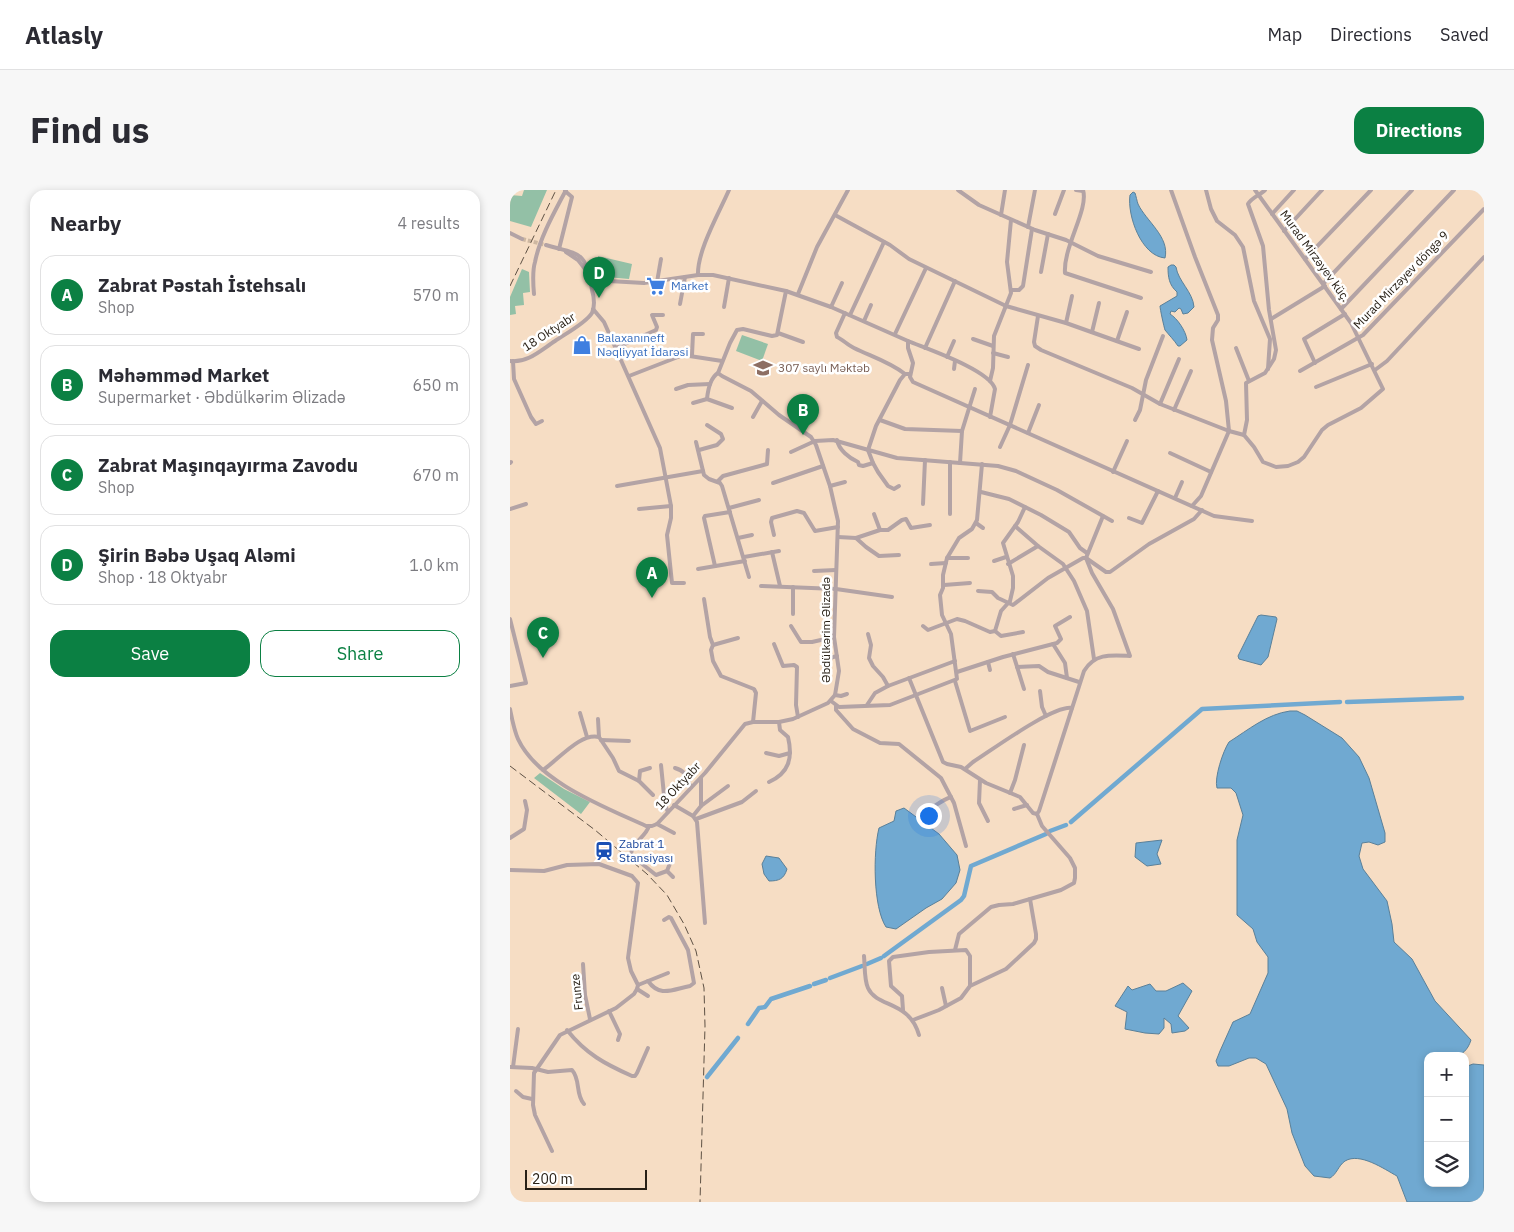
<!DOCTYPE html>
<meta charset="utf-8">
<style>
body{margin:0;font-family:"IBM Plex Sans",sans-serif;background:#f7f7f7;color:#2b2b33}
.controls{position:absolute;right:15px;bottom:15px;display:grid;overflow:hidden;border-radius:10px;box-shadow:0 2px 8px #0003}
.controls button{width:45px;height:45px;display:grid;place-items:center;padding:0;border:0;border-bottom:1px solid #e1e1e2;background:#fff;color:#2b2b33;font:25px sans-serif}
.scale{position:absolute;left:15px;bottom:12px;width:122px;box-sizing:border-box;padding-left:5px;border:2px solid #282016;border-top:0;font-size:14px;line-height:18px;white-space:nowrap;color:#282016;-webkit-text-stroke:4px #fff;paint-order:stroke}
.you{position:absolute;left:418px;top:625px;width:18px;height:18px;margin:-12px;border:4px solid #fff;border-radius:50%;background:#1a73e8;box-shadow:0 0 0 8px #1a73e833}
.badge{display:grid;place-items:center;width:32px;height:32px;border-radius:50%;background:#0b8043;color:#fff;font-size:16px;font-weight:700}
.pin{position:absolute;translate:-50% -41px;filter:drop-shadow(0 1px 2px #0008)}
.pin::after{content:'';position:absolute;top:26px;width:18px;height:15px;background:inherit;clip-path:polygon(0 0,100% 0,50% 100%)}
.list{margin:0;padding:0;list-style:none}
h2{display:flex;justify-content:space-between;align-items:center;height:65px;margin:0;padding:0 20px;font-size:21px}
h2 small{font-size:16px;font-weight:400;color:#7c7c81}
.list li{display:grid;grid-template-columns:32px 1fr auto;gap:15px;align-items:center;box-sizing:border-box;height:80px;margin:0 10px 10px;padding:0 10px;border:1px solid #e1e1e2;border-radius:15px}
.list b{display:block;font-size:19px;white-space:nowrap}
.list p{margin:0;font-size:16px;white-space:nowrap;color:#7c7c81}
.list em{font-size:16px;font-style:normal;color:#7c7c81}
.actions{display:flex;gap:10px;padding:15px 20px}
.actions a{flex:1;padding:11px 0;border:1px solid #0b8043;border-radius:15px;text-align:center;font-size:18px;color:#0b8043}
.actions .main{background:#0b8043;color:#fff}
.icon{flex:none;width:28px;height:28px;fill:none;stroke:currentColor;stroke-width:2;stroke-linecap:round;stroke-linejoin:round}
.map{position:relative;flex:none;width:974px;height:1012px;overflow:hidden;border-radius:15px}
header{display:flex;align-items:center;gap:30px;box-sizing:border-box;height:70px;padding:0 25px;background:#fff;border-bottom:1px solid #e1e1e2}
header strong{font-size:24px}
nav{display:flex;gap:28px;margin-inline-start:auto;font-size:18px}
.intro{display:flex;align-items:center;justify-content:space-between;box-sizing:border-box;height:120px;padding:0 30px}
h1{margin:0;font-size:35px}
.button{padding:12px 22px;border-radius:15px;background:#0b8043;color:#fff;font-size:18px;font-weight:700}
main{display:flex;gap:30px;padding:0 30px}
aside{flex:1;background:#fff;border-radius:15px;box-shadow:0 2px 8px #0003}
.map>svg:first-child{display:block}
.green{fill:#93c0a6}
.water{fill:#70a9d1;stroke:#5a8099}
.lines{fill:none;stroke-linecap:round;stroke-linejoin:round}
.canal{stroke:#70a9d1;stroke-width:4.5}
.minor-tunnel{stroke:#cdb7a1;stroke-width:4;stroke-dasharray:4 2;stroke-linecap:butt}
.minor{stroke:#b3a3a5;stroke-width:4}
.rail{stroke:#5e5144;stroke-width:1;stroke-dasharray:8 4;stroke-linecap:butt}
.labels{text-anchor:middle;stroke-width:5;stroke-linejoin:round;paint-order:stroke}
.street-label{font-size:12px;fill:#282016;stroke:#fff}
.shop-label{font-size:12px;fill:#366cbe;stroke:#fff;text-anchor:start}
.education-label{font-size:12px;fill:#785e54;stroke:#fff;text-anchor:start}
.transit-label{font-size:12px;fill:#164399;stroke:#fff;text-anchor:start}
</style>
<header>
<strong>Atlasly</strong>
<nav><a>Map</a><a>Directions</a><a>Saved</a></nav>
</header>
<div class="intro"><h1>Find us</h1><a class="button">Directions</a></div>
<main>
<aside>
<h2>Nearby<small>4 results</small></h2>
<ul class="list">
<li><span class="badge">A</span><div><b>Zabrat Pəstah İstehsalı</b><p>Shop</p></div><em>570 m</em></li>
<li><span class="badge">B</span><div><b>Məhəmməd Market</b><p>Supermarket · Əbdülkərim Əlizadə</p></div><em>650 m</em></li>
<li><span class="badge">C</span><div><b>Zabrat Maşınqayırma Zavodu</b><p>Shop</p></div><em>670 m</em></li>
<li><span class="badge">D</span><div><b>Şirin Bəbə Uşaq Aləmi</b><p>Shop · 18 Oktyabr</p></div><em>1.0 km</em></li>
</ul>
<div class="actions"><a class="main">Save</a><a>Share</a></div>
</aside>
<div class="map">
<svg width="974" height="1012" viewBox="0 0 974 1012">
<rect width="100%" height="100%" fill="#f6ddc4"/>
<g class="green">
<polygon points="14,0 37,0 21,37 0,31 0,5 12,6"/>
<polygon points="88,66 122,74 119,89 85,86"/>
<polygon points="12,79 19,82 20,102 13,103 14,115 5,116 6,124 0,125 0,107"/>
<polygon points="232,145 258,154 252,171 226,161"/>
<polygon points="30,583 54,599 80,612 71,624 24,588"/>
</g>
<g class="water">
<path d="M623,2L625,3C626,6 627,11 628,14C636,31 660,47 655,68C631,66 617,25 620,5Z"/>
<path d="M661,75H664L666,77C668,91 683,102 684,117L678,123L673,124L671,119L669,118L665,122L661,121L660,124C667,128 676,141 677,150L670,156H668C664,150 659,145 655,140C654,137 650,119 650,116L667,106V102C659,95 658,87 658,77Z"/>
<polygon points="751,425 766,427 767,429 758,467 751,475 729,469 728,466 748,426"/>
<path d="M780,521H787L795,525L832,548L849,567L859,588L875,643V652L868,655L859,652L852,653L849,666L853,679L877,711L882,734L884,752L902,769L925,811L961,850C954,872 937,866 918,866V993H955V877L963,874L974,875V1012H897L887,986C874,979 850,962 835,971C828,976 827,984 820,988L804,986L795,976L782,943L777,919L756,874L746,868H739L719,876H708L706,871L710,861L723,832L740,824L758,783V767L747,752L743,739L727,725V650L733,625L726,603L721,598H707C704,588 713,561 719,552C738,540 757,524 780,521Z"/>
<path d="M394,618L429,644L447,665L450,680L446,693L432,709L416,718L386,739L376,737C363,717 363,662 369,638L384,631L386,621Z"/>
<polygon points="652,650 647,664 651,674 637,676 625,667 626,653"/>
<path d="M256,666L269,668L277,679C274,689 269,691 259,691L254,684L252,674Z"/>
<polygon points="673,793 682,801 668,826 679,838 675,841 662,843 661,834 654,828 654,838 649,844 635,843 615,839 617,822 605,816 618,796 622,800 640,794 646,801 656,801"/>
</g>
<g class="lines">
<g class="canal">
<polyline points="837,512 952,508"/>
<polyline points="561,632 692,519 830,512"/>
<polyline points="540,641 556,635"/>
<polyline points="374,766 451,710 454,706 461,676 536,644"/>
<polyline points="357,774 371,768"/>
<polyline points="320,788 352,776"/>
<polyline points="304,794 316,790"/>
<polyline points="238,834 249,818 255,817 261,809 300,796"/>
<polyline points="197,887 228,848"/>
</g>
<polyline class="minor-tunnel" points="12,49 36,55"/>
<g class="minor">
<polyline points="448,0 469,15 525,40 556,50 588,66 641,82"/>
<polyline points="566,0 573,1"/>
<path d="M573,0C579,19 553,57 555,83L631,108"/>
<polyline points="661,0 685,67 708,125 708,130 703,138 702,150 716,211 719,241 691,306 682,316"/>
<polyline points="696,0 701,19 707,31 725,45 733,57 744,111 760,149 758,179"/>
<polyline points="545,24 554,0"/>
<polyline points="762,24 784,0"/>
<polyline points="325,25 380,55 399,69 496,116 556,133 629,159"/>
<polyline points="491,25 495,0"/>
<polyline points="518,37 525,0"/>
<polyline points="774,41 812,0"/>
<polyline points="0,43 12,49"/>
<polyline points="49,59 62,7 55,1"/>
<polyline points="56,62 68,70 79,84"/>
<polyline points="795,69 861,0"/>
<polyline points="531,82 538,44"/>
<path d="M188,85C187,61 209,23 219,0"/>
<polyline points="147,92 151,69"/>
<polyline points="813,94 902,0"/>
<polyline points="501,100 509,100 513,96 522,39"/>
<polyline points="276,101 321,117 398,151 398,158 403,173 400,187 403,192 704,326 742,331"/>
<path d="M24,104C23,93 22,82 25,72C30,47 44,23 56,0"/>
<polyline points="288,104 307,57 338,0"/>
<polyline points="170,114 175,87"/>
<polyline points="214,117 219,88"/>
<polyline points="321,117 332,93"/>
<polyline points="83,119 94,132 150,258 161,316 161,328 157,345 162,393 174,393"/>
<polyline points="831,119 944,0"/>
<path d="M335,123L326,143L327,147C333,150 338,155 344,158C360,166 380,172 395,184"/>
<polyline points="340,125 374,52"/>
<polyline points="528,126 524,152 525,156 531,160 622,198 650,214 719,241 734,245 744,257 753,272 766,277 778,276 788,272 794,267 812,240 818,235 851,218 873,199 841,133 745,0"/>
<polyline points="761,129 815,96"/>
<polyline points="354,131 361,115"/>
<polyline points="556,133 562,106"/>
<polyline points="582,142 589,113"/>
<polyline points="268,143 293,152"/>
<polyline points="385,144 416,78"/>
<polyline points="463,149 483,156"/>
<path d="M398,151C417,159 480,180 485,199L480,227"/>
<polyline points="607,151 617,122"/>
<polyline points="106,158 146,140 147,137 142,125 153,125"/>
<polyline points="415,158 445,91"/>
<polyline points="726,158 739,191"/>
<polyline points="483,163 498,167"/>
<polyline points="182,165 183,144 193,144"/>
<polyline points="437,167 444,151"/>
<path d="M0,171C18,173 31,160 45,151C55,144 76,133 82,123C85,116 84,107 82,100C76,61 71,65 36,55"/>
<polyline points="3,171 4,189 21,227 26,234 32,231"/>
<polyline points="805,173 794,149 835,124"/>
<polyline points="444,179 445,171"/>
<polyline points="865,180 877,171 974,67"/>
<polyline points="790,181 853,145 974,19"/>
<path d="M208,183C200,188 198,199 197,209L222,218"/>
<polyline points="119,186 173,165 212,171"/>
<polyline points="480,191 483,178 484,146 501,103 497,72 501,30"/>
<polyline points="806,197 862,174"/>
<polyline points="166,199 178,195 200,194"/>
<polyline points="183,213 197,209"/>
<polyline points="650,214 669,169"/>
<polyline points="664,220 681,181"/>
<polyline points="243,227 252,211"/>
<polyline points="370,230 395,239 452,241"/>
<polyline points="625,230 630,220 636,190 653,146"/>
<polyline points="518,243 529,215"/>
<path d="M734,245L737,230L736,193L755,183L764,169L766,160L759,120L753,56L738,14C741,8 750,5 755,0"/>
<path d="M327,250C329,260 339,268 348,272L349,275L353,276L363,273"/>
<polyline points="186,252 194,285 199,289 210,293 212,296 239,387"/>
<polyline points="490,257 500,235 518,175"/>
<polyline points="189,260 207,255 213,249 211,244 197,235"/>
<polyline points="281,262 305,251 323,250 387,268 488,276 506,281 547,300 602,331"/>
<polyline points="660,263 701,282"/>
<polyline points="0,273 1,272"/>
<polyline points="450,273 452,241 465,199"/>
<polyline points="603,282 617,251"/>
<polyline points="208,291 213,286 257,274 258,260"/>
<polyline points="263,293 313,276"/>
<polyline points="107,296 193,281"/>
<polyline points="320,296 335,292"/>
<polyline points="389,296 384,299 378,296 368,282 363,273 358,260 366,236 390,190 395,184 400,184"/>
<polyline points="471,302 499,309 531,325 559,342 570,358 577,363"/>
<polyline points="665,308 672,292"/>
<polyline points="413,314 415,270"/>
<polyline points="219,318 249,310"/>
<polyline points="0,319 16,314"/>
<polyline points="129,319 161,316"/>
<polyline points="364,324 370,340"/>
<polyline points="440,324 440,272"/>
<polyline points="619,328 632,333 648,301"/>
<polyline points="466,333 473,338"/>
<polyline points="505,336 528,356 553,374 564,391 577,421 584,469"/>
<polyline points="264,345 261,332 262,328 287,321 294,323 305,341 328,337"/>
<polyline points="328,347 346,348 370,340 378,340 392,330 396,329 401,338 420,335"/>
<polyline points="228,348 242,345"/>
<polyline points="346,348 356,357 369,366 389,365"/>
<polyline points="262,362 270,396"/>
<polyline points="234,367 269,361"/>
<polyline points="437,368 458,368"/>
<polyline points="484,371 496,367"/>
<polyline points="421,374 436,373"/>
<polyline points="498,374 528,356"/>
<polyline points="205,376 194,328 195,326 220,322"/>
<polyline points="188,379 235,371"/>
<polyline points="304,381 326,380"/>
<polyline points="434,395 460,393"/>
<polyline points="251,396 326,399 382,407"/>
<polyline points="283,397 283,424"/>
<polyline points="468,401 482,402 488,408 503,415 538,388 573,368 576,368 596,382 600,382 639,354 684,329 692,320"/>
<polyline points="194,409 200,447 203,455 201,460 203,471 211,486 244,499 246,503 243,532"/>
<polyline points="0,429 16,493 0,496"/>
<polyline points="281,436 291,452 302,452 324,447"/>
<polyline points="413,436 418,440 447,429 455,431 480,442 485,441 491,421 500,411 503,398 503,386 493,353 508,332 515,317"/>
<polyline points="485,441 491,446 513,442"/>
<polyline points="358,444 361,455 359,468 363,476 373,487 378,496"/>
<polyline points="264,454 273,476 284,475 287,477 286,515 288,527"/>
<polyline points="543,454 555,473 557,488"/>
<polyline points="203,455 228,448"/>
<polyline points="503,464 514,499"/>
<polyline points="316,469 327,466"/>
<polyline points="478,472 480,480"/>
<polyline points="507,477 529,476 538,482 569,492"/>
<polyline points="447,482 493,467 547,453 551,449 545,436 560,427"/>
<polyline points="399,488 433,572 437,574 451,577 476,593 510,607 523,623 527,624"/>
<polyline points="445,491 460,541 495,527"/>
<polyline points="530,501 532,517 536,526"/>
<polyline points="325,505 331,506 337,504"/>
<polyline points="321,511 329,517 380,515 447,489 441,444 432,425 430,405 433,398 433,385 437,368 449,348 462,339 467,330 472,274"/>
<polyline points="357,515 365,503 378,496 445,471"/>
<polyline points="326,516 326,520 343,539 370,553 389,554 431,588 444,613 456,656"/>
<path d="M0,519C2,529 4,540 8,549C28,592 95,617 136,636H142L147,634L195,583L235,534L243,532H269L283,529L318,513L325,505L329,481L324,447L328,331L320,296L306,255L301,247L269,225L241,201L212,186L208,183L220,153L227,140L233,139L262,146L267,145L276,101L203,85H188L134,93L81,90"/>
<polyline points="70,523 77,547"/>
<polyline points="88,529 89,547"/>
<polyline points="91,550 119,551"/>
<polyline points="256,563 269,566 280,563"/>
<polyline points="151,575 155,615 158,622"/>
<path d="M165,578C178,582 175,587 181,597"/>
<path d="M455,579L463,572C482,560 543,515 562,518"/>
<path d="M33,580C48,570 71,542 89,547L103,568L109,581L129,591L143,605"/>
<polyline points="470,590 469,613 478,631"/>
<polyline points="129,591 130,581 140,578"/>
<path d="M259,592C279,583 283,568 278,547L270,540L269,532"/>
<polyline points="500,603 505,590 514,555"/>
<polyline points="164,615 183,626 187,632 195,733"/>
<polyline points="191,616 191,588"/>
<polyline points="504,619 517,615"/>
<path d="M416,621C426,616 430,611 441,607"/>
<polyline points="183,626 191,616 218,596"/>
<polyline points="186,629 232,612 246,601"/>
<polyline points="147,634 164,643"/>
<path d="M139,636C136,647 120,654 121,665L146,685L157,681L162,668"/>
<polyline points="0,648 14,639 17,620 15,611"/>
<polyline points="0,680 34,681 57,675 89,674 122,686 128,693 118,768 121,781 128,795 127,799 124,804 106,818 50,845 24,883 23,915 25,925 42,961"/>
<polyline points="157,681 163,687"/>
<path d="M445,760L449,744L481,717L489,715L503,714L551,700L564,693L565,688V678L560,668L532,636L527,624L529,621L574,481C585,463 601,465 620,466L603,419L582,383L576,368L593,326"/>
<path d="M354,766C355,776 354,789 358,798C367,818 399,810 409,845"/>
<polyline points="73,774 75,805 80,829"/>
<path d="M138,791C150,808 163,799 180,796L184,793L178,760L161,728L159,727L154,730"/>
<polyline points="128,795 158,783"/>
<polyline points="432,798 436,816"/>
<polyline points="127,799 138,806"/>
<polyline points="393,820 392,806 381,796 379,771 383,767 419,762 456,760 460,766 460,795"/>
<polyline points="99,821 110,844 108,850"/>
<polyline points="403,830 429,820 451,808 460,796 496,779 524,753 526,749 526,744 520,709"/>
<path d="M57,840C76,864 95,874 122,886H125L127,883L138,858"/>
<path d="M0,877L22,878L38,882L62,880C71,890 65,904 74,914"/>
<polyline points="3,877 8,839"/>
<polyline points="6,901 13,907 22,909"/>
</g>
<g class="rail">
<polyline points="0,96 46,0"/>
<polyline points="0,576 85,640 137,684 157,705 174,734 186,761 194,798 195,836 190,1012"/>
</g>
</g>
<defs>
<g id="supermarket-bare" transform="scale(1.5)"><path d="M-6-5.5h2.5l.6 2H6L4.5 2H-2.5L-4.4-4H-6ZM-1.5 3.2a1.3 1.3 0 1 0 .1 0ZM3 3.2a1.3 1.3 0 1 0 .1 0Z" fill="#3f7fe0" stroke="#fff" stroke-width="2.5" paint-order="stroke"/></g>
<g id="shop-bare" transform="scale(1.5)"><path d="M-5-2.5h2.3a2.7 3.5 0 0 1 5.4 0H5L5.5 6h-11ZM-1.5-2.5h3a1.5 2.3 0 0 0-3 0Z" fill="#3f7fe0" stroke="#fff" stroke-width="2.5" paint-order="stroke"/></g>
<g id="school-bare" transform="scale(1.5)"><path d="M0-5L7-2L0 1L-7-2ZM-4 1L0 2.5L4 1V4Q0 6-4 4Z" fill="#8d6e63" stroke="#fff" stroke-width="2.5" paint-order="stroke"/></g>
<g id="station-bare" transform="scale(1.5)"><path d="M-3-6H3Q5-6 5-4V2Q5 4 3 4L4.5 6H3L1.5 4h-3L-3 6H-4.5L-3 4Q-5 4-5 2V-4Q-5-6-3-6ZM-3.5-4v3h7v-3ZM-3.5 1v1.5H-2V1ZM2 1v1.5H3.5V1Z" fill="#1a4fb4" stroke="#fff" stroke-width="2.5" paint-order="stroke"/></g>
</defs>
<g fill-rule="evenodd">
<use href="#supermarket-bare" x="146" y="96"/>
<use href="#shop-bare" x="72" y="155"/>
<use href="#school-bare" x="253" y="178"/>
<use href="#station-bare" x="94" y="661"/>
</g>
<g class="labels">
<g class="street-label">
<text transform="translate(805 66) rotate(54)" y="4">Murad Mirzəyev küç.</text>
<text transform="translate(891 90) rotate(-46)" y="4">Murad Mirzəyev döngə 9</text>
<text transform="translate(39 142) rotate(-33)" y="4">18 Oktyabr</text>
<text transform="translate(316 440) rotate(-90)" y="4">Əbdülkərim Əlizadə</text>
<text transform="translate(168 596) rotate(-47)" y="4">18 Oktyabr</text>
<text transform="translate(67 802) rotate(-96)" y="4">Frunze</text>
</g>
<g class="shop-label">
<text x="161" y="100">Market</text>
<text x="87" y="152">Balaxanıneft<tspan x="87" dy="14">Nəqliyyat İdarəsi</tspan></text>
</g>
<g class="education-label">
<text x="268" y="182">307 saylı Məktəb</text>
</g>
<g class="transit-label">
<text x="109" y="658">Zabrat 1<tspan x="109" dy="14">Stansiyası</tspan></text>
</g>
</g>
</svg>
<div class="controls">
<button>+</button>
<button>−</button>
<button><svg class="icon" aria-label="layers" viewBox="0 0 24 24"><path d="M12 4l9 5-9 5-9-5zM3 14l9 5 9-5"/></svg></button>
</div>
<div class="scale">200 m</div>
<div class="you"></div>
<div class="pin badge" style="left:142px;top:408px">A</div>
<div class="pin badge" style="left:293px;top:245px">B</div>
<div class="pin badge" style="left:33px;top:468px">C</div>
<div class="pin badge" style="left:89px;top:108px">D</div>
</div>
</main>
